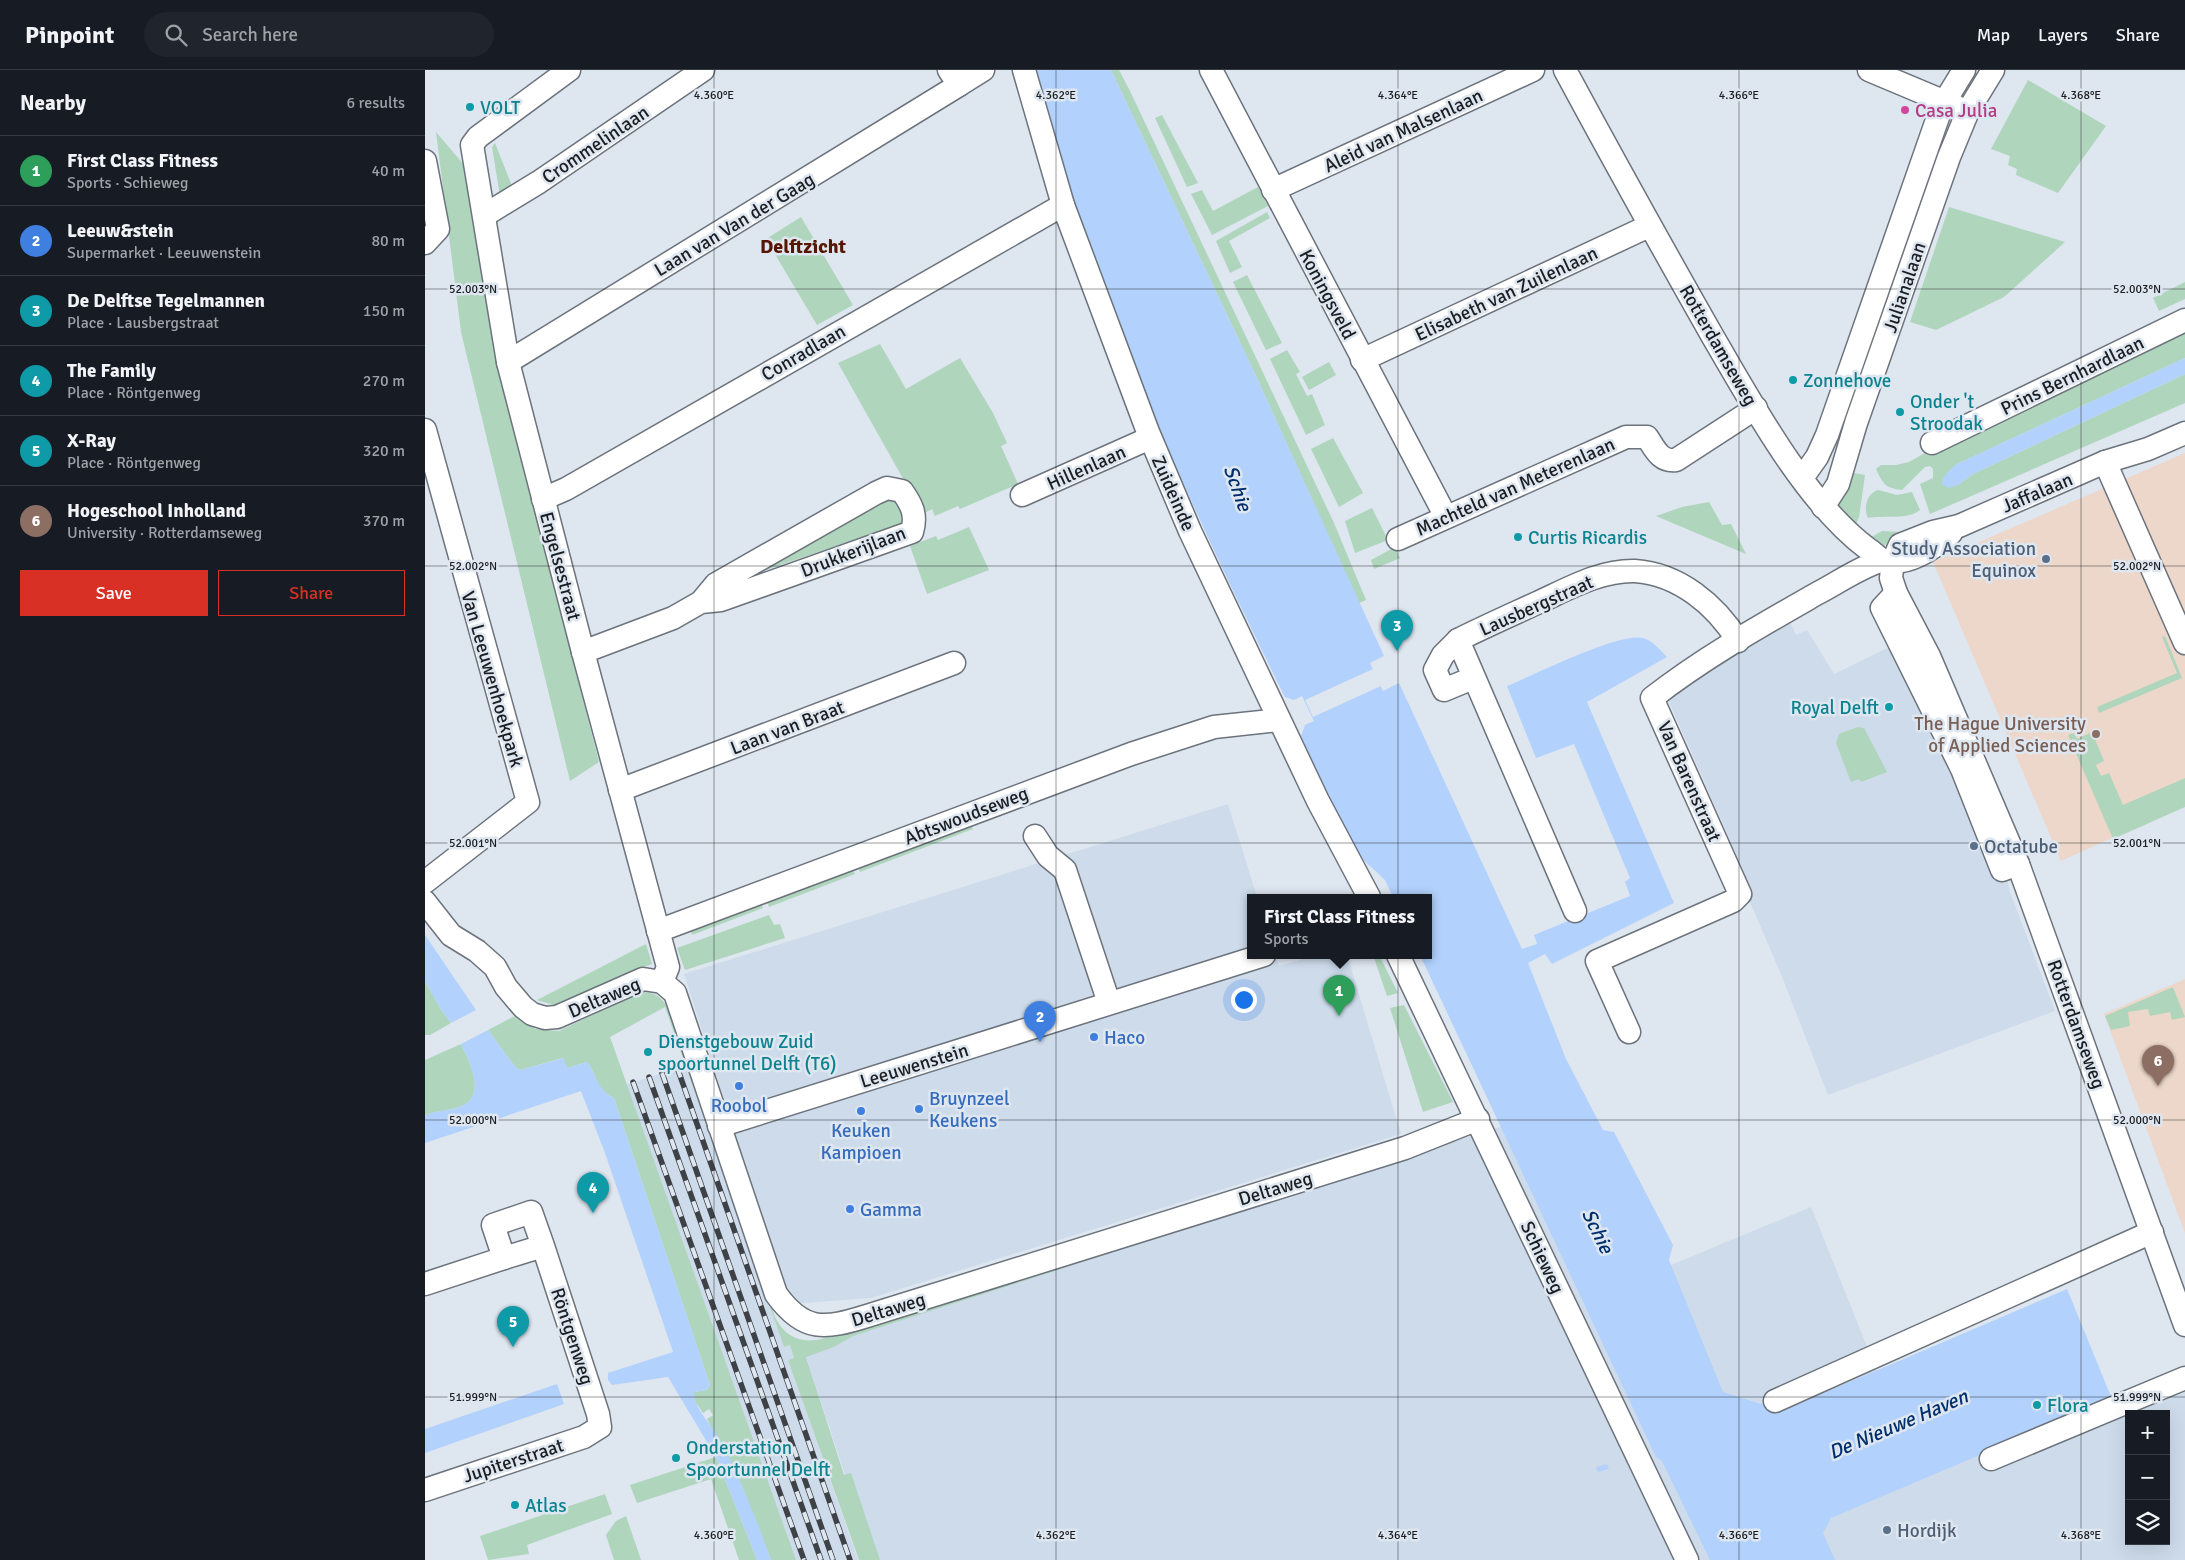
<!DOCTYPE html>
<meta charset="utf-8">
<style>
body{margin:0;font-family:Signika,sans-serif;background:#20242c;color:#f1f3f6}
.controls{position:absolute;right:15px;bottom:15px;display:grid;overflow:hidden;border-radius:0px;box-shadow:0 5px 20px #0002}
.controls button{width:45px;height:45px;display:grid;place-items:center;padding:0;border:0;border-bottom:1px solid #363941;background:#171b24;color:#f1f3f6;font:25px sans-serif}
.you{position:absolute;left:818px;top:929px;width:18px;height:18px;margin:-12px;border:4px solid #fff;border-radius:50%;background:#1a73e8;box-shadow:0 0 0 8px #1a73e833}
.badge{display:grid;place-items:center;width:32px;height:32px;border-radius:50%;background:#d93025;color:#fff;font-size:16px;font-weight:700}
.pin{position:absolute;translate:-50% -41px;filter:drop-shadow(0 1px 2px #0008)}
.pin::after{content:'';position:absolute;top:26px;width:18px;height:15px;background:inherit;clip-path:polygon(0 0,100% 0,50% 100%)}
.popup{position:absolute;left:822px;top:824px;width:185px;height:65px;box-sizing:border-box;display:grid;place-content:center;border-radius:0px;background:#171b24;filter:drop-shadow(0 1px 4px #0005);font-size:16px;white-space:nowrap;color:#9ea1a6}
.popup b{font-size:19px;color:#f1f3f6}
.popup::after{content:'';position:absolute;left:50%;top:100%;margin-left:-10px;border:10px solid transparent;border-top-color:#171b24}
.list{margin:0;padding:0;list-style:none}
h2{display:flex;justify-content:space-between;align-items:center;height:65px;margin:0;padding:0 20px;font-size:21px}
h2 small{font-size:16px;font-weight:400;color:#9ea1a6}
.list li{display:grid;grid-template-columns:32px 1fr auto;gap:15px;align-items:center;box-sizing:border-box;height:70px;padding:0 20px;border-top:1px solid #363941}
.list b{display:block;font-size:19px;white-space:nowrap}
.list p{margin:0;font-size:16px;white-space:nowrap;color:#9ea1a6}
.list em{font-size:16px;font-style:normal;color:#9ea1a6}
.actions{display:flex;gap:10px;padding:15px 20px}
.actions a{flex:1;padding:11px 0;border:1px solid #d93025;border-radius:0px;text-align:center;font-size:18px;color:#d93025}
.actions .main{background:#d93025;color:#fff}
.icon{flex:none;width:28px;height:28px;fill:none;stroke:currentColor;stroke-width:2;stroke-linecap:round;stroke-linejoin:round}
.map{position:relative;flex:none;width:1760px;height:1490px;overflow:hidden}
header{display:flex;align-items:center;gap:30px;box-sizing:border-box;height:70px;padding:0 25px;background:#171b24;border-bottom:1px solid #363941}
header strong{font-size:24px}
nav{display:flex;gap:28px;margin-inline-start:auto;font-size:18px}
.search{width:350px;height:45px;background:#20242c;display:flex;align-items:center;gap:12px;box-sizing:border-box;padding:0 18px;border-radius:28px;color:#9ea1a6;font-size:19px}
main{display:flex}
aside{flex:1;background:#171b24}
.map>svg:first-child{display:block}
.built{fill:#cddbeb;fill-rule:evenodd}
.education{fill:#edd7ca}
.green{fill:#afd5bd}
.water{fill:#b2d1fc}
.pier{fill:#dee6f0}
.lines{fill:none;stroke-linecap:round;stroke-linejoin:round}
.stream{stroke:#b2d1fc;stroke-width:5}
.minor-casing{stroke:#6c737c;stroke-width:25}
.minor{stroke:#fff;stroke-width:22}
.rail-casing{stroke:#3e4247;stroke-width:5.5}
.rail{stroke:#dee6f0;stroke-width:4;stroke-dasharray:11;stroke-linecap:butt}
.ticks{fill:none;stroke:#1b1e22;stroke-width:1;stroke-opacity:0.45}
.culture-dot{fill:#0f9aa8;stroke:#dee6f0;stroke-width:2}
.hotel-dot{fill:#d1479c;stroke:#dee6f0;stroke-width:2}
.service-dot{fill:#5c6f8a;stroke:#dee6f0;stroke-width:2}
.education-dot{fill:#8d6e63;stroke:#dee6f0;stroke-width:2}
.shop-dot{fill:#3f7fe0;stroke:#dee6f0;stroke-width:2}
.labels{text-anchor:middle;stroke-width:5;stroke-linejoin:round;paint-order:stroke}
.culture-label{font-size:19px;fill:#0d838f;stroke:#dee6f0;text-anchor:start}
.hotel-label{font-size:19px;fill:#b23c85;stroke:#dee6f0;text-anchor:start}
.street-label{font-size:19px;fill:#1b1e22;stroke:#dee6f0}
.service-label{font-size:19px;fill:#4e5e75;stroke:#dee6f0;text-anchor:start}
.education-label{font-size:19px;fill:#785e54;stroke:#dee6f0;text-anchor:end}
.shop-label{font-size:19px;fill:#366cbe;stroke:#dee6f0;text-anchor:start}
.neighbourhood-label{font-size:20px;font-weight:bold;fill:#571603;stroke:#dee6f0}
.water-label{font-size:20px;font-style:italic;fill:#002f6c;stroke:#dee6f0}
.ticks-label{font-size:12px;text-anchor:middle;fill:#1b1e22;stroke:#dee6f0;stroke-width:5;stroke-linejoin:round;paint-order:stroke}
</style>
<header>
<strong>Pinpoint</strong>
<div class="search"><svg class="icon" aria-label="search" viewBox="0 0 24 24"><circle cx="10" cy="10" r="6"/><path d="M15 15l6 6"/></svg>Search here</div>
<nav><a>Map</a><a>Layers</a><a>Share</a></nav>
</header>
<main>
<aside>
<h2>Nearby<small>6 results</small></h2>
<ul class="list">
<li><span class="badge" style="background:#2e9e5b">1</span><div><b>First Class Fitness</b><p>Sports · Schieweg</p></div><em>40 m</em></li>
<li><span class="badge" style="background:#3f7fe0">2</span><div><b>Leeuw&amp;stein</b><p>Supermarket · Leeuwenstein</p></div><em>80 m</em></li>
<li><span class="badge" style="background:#0f9aa8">3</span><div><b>De Delftse Tegelmannen</b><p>Place · Lausbergstraat</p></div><em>150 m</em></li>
<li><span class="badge" style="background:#0f9aa8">4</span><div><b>The Family</b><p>Place · Röntgenweg</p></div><em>270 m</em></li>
<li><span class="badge" style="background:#0f9aa8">5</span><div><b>X-Ray</b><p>Place · Röntgenweg</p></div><em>320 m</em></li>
<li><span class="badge" style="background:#8d6e63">6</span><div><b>Hogeschool Inholland</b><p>University · Rotterdamseweg</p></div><em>370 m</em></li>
</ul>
<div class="actions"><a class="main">Save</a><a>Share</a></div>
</aside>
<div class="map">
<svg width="1760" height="1490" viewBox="0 0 1760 1490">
<rect width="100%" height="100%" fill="#dee6f0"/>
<g class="built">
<polygon points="1363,548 1371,565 1382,560 1409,604 1485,567 1575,775 1585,822 1630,941 1403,1025 1356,904 1315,809 1318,799 1244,632 1257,618"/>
<polygon points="803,734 832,827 825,827 825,885 850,885 854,896 892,885 922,885 976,1064 446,1228 364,1234 259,904"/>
<polygon points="260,995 359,1277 365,1275 369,1288 363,1290 433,1490 371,1490 201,1015"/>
<path d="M1141,1036L1234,1200L1386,1137L1468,1342L1691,1344L1760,1318V1490H448L378,1277ZM1704,1344H1741V1471H1704Z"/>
</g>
<g class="education">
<polygon points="1760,383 1760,735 1636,791 1508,492"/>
<polygon points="1760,909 1760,1163 1679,944"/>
</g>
<g class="green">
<polygon points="686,0 694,0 705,21 909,453 941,530 934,533 831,306"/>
<polygon points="1603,10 1681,56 1633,123 1591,105 1592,99 1583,95 1585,86 1566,79"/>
<polygon points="737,45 773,113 762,117 730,48"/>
<polygon points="11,62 40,96 69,277 81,333 174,692 145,711 36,262"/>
<polygon points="70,73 87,116 75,126 67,77"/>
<polygon points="833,117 843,136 787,165 766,124 777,120 788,141"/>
<polygon points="1524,137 1640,172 1579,227 1511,260 1485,252"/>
<polygon points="842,142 845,148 804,171 817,197 805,203 791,171"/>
<polygon points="376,147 428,235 392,255 341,169"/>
<polygon points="822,205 857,273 841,280 808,212"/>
<polygon points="1760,212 1760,229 1734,241 1728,228"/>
<path d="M1760,260V288L1532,394L1518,409L1533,415L1548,404L1760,304V333L1505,444L1495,414L1508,408V399L1505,396L1500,397L1477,420C1460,418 1458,414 1451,399L1456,395H1471L1484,392L1505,380Z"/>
<polygon points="455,274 481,319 535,288 568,343 582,373 576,376 593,414 535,439 533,436 510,446 507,439 498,444 413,293"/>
<polygon points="862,280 875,302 871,304 882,326 887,324 900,355 881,365 845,289"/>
<polygon points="904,292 911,305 884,320 877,307"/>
<polygon points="908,368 938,423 914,437 886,379"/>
<polygon points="1424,402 1440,405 1434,447 1429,459 1412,437"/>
<path d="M1453,420L1472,425L1487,422L1495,440C1484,450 1457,445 1443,448C1438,438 1442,423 1453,420Z"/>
<polygon points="464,422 476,427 478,457 469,456 297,515"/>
<polygon points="1284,432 1297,455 1306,454 1321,484 1231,446 1257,437"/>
<polygon points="947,438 963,470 930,483 920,451"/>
<polygon points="544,457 564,500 502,524 485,476 511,466 513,470"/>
<polygon points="1457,461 1478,462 1480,462 1459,476 1443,469"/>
<polygon points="970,477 975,488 949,499 946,490"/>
<polygon points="1740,566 1757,608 1674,643 1672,637 1752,603 1737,567"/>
<polygon points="1433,657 1439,658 1462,702 1436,712 1434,709 1426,712 1411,673 1414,664"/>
<polygon points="1667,662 1679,691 1671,695 1676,706 1684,703 1698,735 1760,708 1760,737 1688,769 1643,665 1649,663 1652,669"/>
<polygon points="545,752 548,759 435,802 432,794"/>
<polygon points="427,797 430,804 344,837 341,829"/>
<polygon points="335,831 338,838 267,865 265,858"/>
<polygon points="344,845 349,855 355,854 360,868 260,900 252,878"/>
<polygon points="221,874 227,894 204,902 145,931 132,936 112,930"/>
<polygon points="948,885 954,885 973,923 962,926"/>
<polygon points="0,911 15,938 26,953 5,965 0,965"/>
<polygon points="1748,917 1760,947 1747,950 1745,942 1725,946 1723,939 1703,942 1705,956 1686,960 1680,946"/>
<path d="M215,922C229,922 236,926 243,938L350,1247C359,1266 375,1274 396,1269L1028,1066L1030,1072L428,1266L409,1277L381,1287L419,1405L426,1403L455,1490H434L363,1290L369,1288L365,1275L359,1277L240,937L185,967L371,1490H346L312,1406L282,1349L288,1345L284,1339L278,1343L269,1330V1322L282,1320L285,1315L189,1028C170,1019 173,1006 162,992L142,998L138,988L95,1000L91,998L63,960L90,946L110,959L134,961Z"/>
<polygon points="979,935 1028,1032 998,1042 965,938"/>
<path d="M36,974C44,990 61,1024 39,1035C26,1041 13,1040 0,1045V990Z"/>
<polygon points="291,1387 332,1490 314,1490 286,1409 212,1433 205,1415"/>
<polygon points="180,1424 187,1444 102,1475 104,1484 63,1490 55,1466"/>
<polygon points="201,1446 216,1490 189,1490 181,1465 191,1451"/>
</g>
<g class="water">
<path d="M612,0H686L831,306L959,586L945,593L958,621L974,613L1097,879L1112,874L1109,865L1205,826L1200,812L1205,808L1149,674L1111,688L1082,616C1109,605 1194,562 1218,568C1227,570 1236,581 1242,587L1162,632L1249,833L1127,894L1120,884L1103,893L1141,989L1178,1060L1189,1062L1248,1175L1244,1190L1298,1322L1357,1341L1642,1219L1687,1329L1406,1448L1398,1463L1410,1490H1285L1237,1391L1231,1387L995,885H1003V827H968L960,810L930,782L876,666L880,655L889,651L877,626L869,630L860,627C797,500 736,371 685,238C655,161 635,79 612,0Z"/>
<path d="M1760,288V304L1548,404L1533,415L1523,418L1517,414C1518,405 1525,399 1532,394Z"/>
<polygon points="0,865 51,940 26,953 15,938 0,911"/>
<path d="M63,960L91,998L95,1000L139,988L142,998L162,992C172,1005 172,1020 189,1028L285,1315L282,1320L269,1322C268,1337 285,1353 292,1365C314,1404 331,1448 346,1490H332L291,1387L243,1307L187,1315L183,1310V1303L248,1282L180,1083L156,1021L0,1073V1045C13,1040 26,1041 39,1035C61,1024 44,990 36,974Z"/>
<polygon points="132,1314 139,1334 0,1383 0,1359"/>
</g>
<polygon class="pier" points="948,599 956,616 888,647 880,630"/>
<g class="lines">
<polyline class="stream" points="1174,1399 1181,1397"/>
<g class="minor-casing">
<g id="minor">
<polyline points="144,0 53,67 47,75 83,292 158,582 243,897 237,912"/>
<polyline points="524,0 534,15 558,0"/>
<polyline points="599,0 638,135 723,362 765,461 893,731 944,827"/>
<polyline points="786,0 1021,447"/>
<path d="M1140,0C1188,89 1238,179 1288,267C1328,335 1380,432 1443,479C1448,482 1453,488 1458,490C1481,498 1510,478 1526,463"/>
<polyline points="1444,0 1532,37"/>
<polyline points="0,91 13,159 0,173"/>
<polyline points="848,120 1108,0"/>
<polyline points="60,145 114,112 278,0"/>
<polyline points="937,290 1224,156"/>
<polyline points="83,292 534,15"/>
<polyline points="0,360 103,732 0,812"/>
<polyline points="1760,363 1723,379 1680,392 1534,456 1508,462 1475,475 1468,491 1466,508 1471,523 1504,586 1593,794 1760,1255"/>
<polyline points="1507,373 1760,250"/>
<polyline points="1680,392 1760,573"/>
<polyline points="1377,408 1392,387 1402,365 1513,47 1520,31 1539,0"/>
<polyline points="597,425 725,368"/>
<polyline points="118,429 141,419 638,135"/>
<polyline points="1398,437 1413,414 1431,353 1524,87 1543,41 1568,0"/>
<path d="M973,469L1201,367H1222C1230,379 1235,392 1251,390L1331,338"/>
<polyline points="1471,523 1457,538 1537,699 1577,800 1593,794"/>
<polyline points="1033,570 1018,585 1010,600 1019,620 1048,608"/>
<path d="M158,582L248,548L276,532L296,530L487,462C492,445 487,435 477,421L462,418L451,423L291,514L276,532"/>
<polyline points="195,720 529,593"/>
<polyline points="610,766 623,786 640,800 684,933"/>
<path d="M0,832L26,865L52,881L70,897L81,917L98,937L107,944L120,948L132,947L218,909L237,912L250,923L351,1224C379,1263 400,1259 442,1246L980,1078L1053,1049"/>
<path d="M1150,841L1033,570C1059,557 1086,545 1112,533C1143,519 1175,500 1210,501C1254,504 1291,535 1313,571"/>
<polyline points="233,861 706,684 789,657 854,650"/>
<polyline points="973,885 1262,1490"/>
<path d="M1204,962L1172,891L1308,831L1315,824L1227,628C1278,588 1337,555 1393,523C1414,512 1435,497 1458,490"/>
<polyline points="294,1056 839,885"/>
<polyline points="0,1214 79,1188"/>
<polyline points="1350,1331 1727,1162"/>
<polyline points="1566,1389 1760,1308"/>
<polyline points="0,1420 159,1367 175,1357 173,1344 118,1176 79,1188 68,1155 106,1142 118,1176"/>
</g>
</g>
<use href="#minor" class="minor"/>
<g class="rail-casing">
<g id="rail">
<polyline points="252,997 425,1490"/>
<polyline points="237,1003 408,1490"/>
<polyline points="224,1007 396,1490"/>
<polyline points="208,1012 379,1490"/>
</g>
</g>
<use href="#rail" class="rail"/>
</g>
<path class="ticks" d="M289,0V1490M631,0V1490M973,0V1490M1314,0V1490M1656,0V1490M0,219H1760M0,496H1760M0,773H1760M0,1050H1760M0,1327H1760"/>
<g class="culture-dot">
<circle cx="45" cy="37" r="5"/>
<circle cx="1368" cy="310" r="5"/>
<circle cx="1475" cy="342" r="5"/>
<circle cx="1093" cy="467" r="5"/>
<circle cx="1464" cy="637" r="5"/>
<circle cx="223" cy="982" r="5"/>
<circle cx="1612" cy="1335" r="5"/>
<circle cx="251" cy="1388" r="5"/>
<circle cx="90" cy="1435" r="5"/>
</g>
<circle class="hotel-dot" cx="1480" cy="40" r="5"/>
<g class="service-dot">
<circle cx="1621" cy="489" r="5"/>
<circle cx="1549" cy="776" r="5"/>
<circle cx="1462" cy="1460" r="5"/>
</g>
<circle class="education-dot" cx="1671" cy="664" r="5"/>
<g class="shop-dot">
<circle cx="669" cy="967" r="5"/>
<circle cx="314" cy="1016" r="5"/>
<circle cx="494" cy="1039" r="5"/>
<circle cx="436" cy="1041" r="5"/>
<circle cx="425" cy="1139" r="5"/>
</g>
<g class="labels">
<g class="culture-label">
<text x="55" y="44">VOLT</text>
<text x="1378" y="317">Zonnehove</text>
<text x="1485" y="338">Onder 't<tspan x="1485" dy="22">Stroodak</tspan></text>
<text x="1103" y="474">Curtis Ricardis</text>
<text x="1454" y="644" text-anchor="end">Royal Delft</text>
<text x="233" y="978">Dienstgebouw Zuid<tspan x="233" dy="22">spoortunnel Delft (T6)</tspan></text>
<text x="1622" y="1342">Flora</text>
<text x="261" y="1384">Onderstation<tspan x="261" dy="22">Spoortunnel Delft</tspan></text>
<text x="100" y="1442">Atlas</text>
</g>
<g class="hotel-label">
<text x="1490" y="47">Casa Julia</text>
</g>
<g class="street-label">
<text transform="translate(978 60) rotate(-25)" y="7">Aleid van Malsenlaan</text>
<text transform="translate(170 74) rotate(-34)" y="7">Crommelinlaan</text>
<text transform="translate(309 154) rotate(-31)" y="7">Laan van Van der Gaag</text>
<text transform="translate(1479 217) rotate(-71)" y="7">Julianalaan</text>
<text transform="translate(1081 223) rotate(-25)" y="7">Elisabeth van Zuilenlaan</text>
<text transform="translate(903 224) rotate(62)" y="7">Koningsveld</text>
<text transform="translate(1294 275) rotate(60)" y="7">Rotterdamseweg</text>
<text transform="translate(378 282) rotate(-30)" y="7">Conradlaan</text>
<text transform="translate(1647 305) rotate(-26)" y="7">Prins Bernhardlaan</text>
<text transform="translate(661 397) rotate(-24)" y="7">Hillenlaan</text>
<text transform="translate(1090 416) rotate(-24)" y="7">Machteld van Meterenlaan</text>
<text transform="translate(1612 422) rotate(-23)" y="7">Jaffalaan</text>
<text transform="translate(749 423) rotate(66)" y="7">Zuideinde</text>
<text transform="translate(428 481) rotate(-21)" y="7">Drukkerijlaan</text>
<text transform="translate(136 496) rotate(75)" y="7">Engelsestraat</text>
<text transform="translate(1111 535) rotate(-24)" y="7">Lausbergstraat</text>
<text transform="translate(68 609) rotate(74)" y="7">Van Leeuwenhoekpark</text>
<text transform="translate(362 657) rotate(-21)" y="7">Laan van Braat</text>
<text transform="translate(1265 711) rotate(66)" y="7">Van Barenstraat</text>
<text transform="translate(541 745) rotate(-21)" y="7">Abtswoudseweg</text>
<text transform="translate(179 927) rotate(-23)" y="7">Deltaweg</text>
<text transform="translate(1652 954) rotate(70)" y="7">Rotterdamseweg</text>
<text transform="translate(489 995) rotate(-17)" y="7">Leeuwenstein</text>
<text transform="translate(850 1118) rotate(-17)" y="7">Deltaweg</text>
<text transform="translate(1118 1187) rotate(65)" y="7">Schieweg</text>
<text transform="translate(463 1239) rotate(-17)" y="7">Deltaweg</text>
<text transform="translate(148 1266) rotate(72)" y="7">Röntgenweg</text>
<text transform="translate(88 1390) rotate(-18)" y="7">Jupiterstraat</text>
</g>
<g class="service-label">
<text x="1611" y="485" text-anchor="end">Study Association<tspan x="1611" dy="22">Equinox</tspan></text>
<text x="1559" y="783">Octatube</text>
<text x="1472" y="1467">Hordijk</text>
</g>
<g class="education-label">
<text x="1661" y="660">The Hague University<tspan x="1661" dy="22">of Applied Sciences</tspan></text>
</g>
<g class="shop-label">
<text x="679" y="974">Haco</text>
<text x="504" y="1035">Bruynzeel<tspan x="504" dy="22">Keukens</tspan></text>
<text x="314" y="1042" text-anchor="middle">Roobol</text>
<text x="436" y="1067" text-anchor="middle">Keuken<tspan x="436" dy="22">Kampioen</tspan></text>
<text x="435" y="1146">Gamma</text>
</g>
<g class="neighbourhood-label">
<text x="378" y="183">Delftzicht</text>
</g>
<g class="water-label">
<text transform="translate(813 418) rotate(70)" y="7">Schie</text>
<text transform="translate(1173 1161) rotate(64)" y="7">Schie</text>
<text transform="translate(1473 1354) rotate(-23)" y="7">De Nieuwe Haven</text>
</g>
</g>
<g class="ticks-label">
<text x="289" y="29">4.360°E</text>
<text x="631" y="29">4.362°E</text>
<text x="973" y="29">4.364°E</text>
<text x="1314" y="29">4.366°E</text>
<text x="1656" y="29">4.368°E</text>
<text x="48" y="223">52.003°N</text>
<text x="1712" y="223">52.003°N</text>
<text x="48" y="500">52.002°N</text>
<text x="1712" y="500">52.002°N</text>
<text x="48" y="777">52.001°N</text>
<text x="1712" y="777">52.001°N</text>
<text x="48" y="1054">52.000°N</text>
<text x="1712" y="1054">52.000°N</text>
<text x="48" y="1331">51.999°N</text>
<text x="1712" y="1331">51.999°N</text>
<text x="289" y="1469">4.360°E</text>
<text x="631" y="1469">4.362°E</text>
<text x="973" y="1469">4.364°E</text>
<text x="1314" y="1469">4.366°E</text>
<text x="1656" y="1469">4.368°E</text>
</g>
</svg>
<div class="controls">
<button>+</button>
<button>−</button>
<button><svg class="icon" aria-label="layers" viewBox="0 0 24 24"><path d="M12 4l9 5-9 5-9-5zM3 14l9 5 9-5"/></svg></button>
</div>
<div class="you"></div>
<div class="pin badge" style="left:914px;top:946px;background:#2e9e5b">1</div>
<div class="popup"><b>First Class Fitness</b>Sports</div>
<div class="pin badge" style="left:615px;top:972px;background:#3f7fe0">2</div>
<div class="pin badge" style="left:972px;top:581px;background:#0f9aa8">3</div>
<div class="pin badge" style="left:168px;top:1143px;background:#0f9aa8">4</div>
<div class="pin badge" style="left:88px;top:1277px;background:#0f9aa8">5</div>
<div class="pin badge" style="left:1733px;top:1016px;background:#8d6e63">6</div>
</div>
</main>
